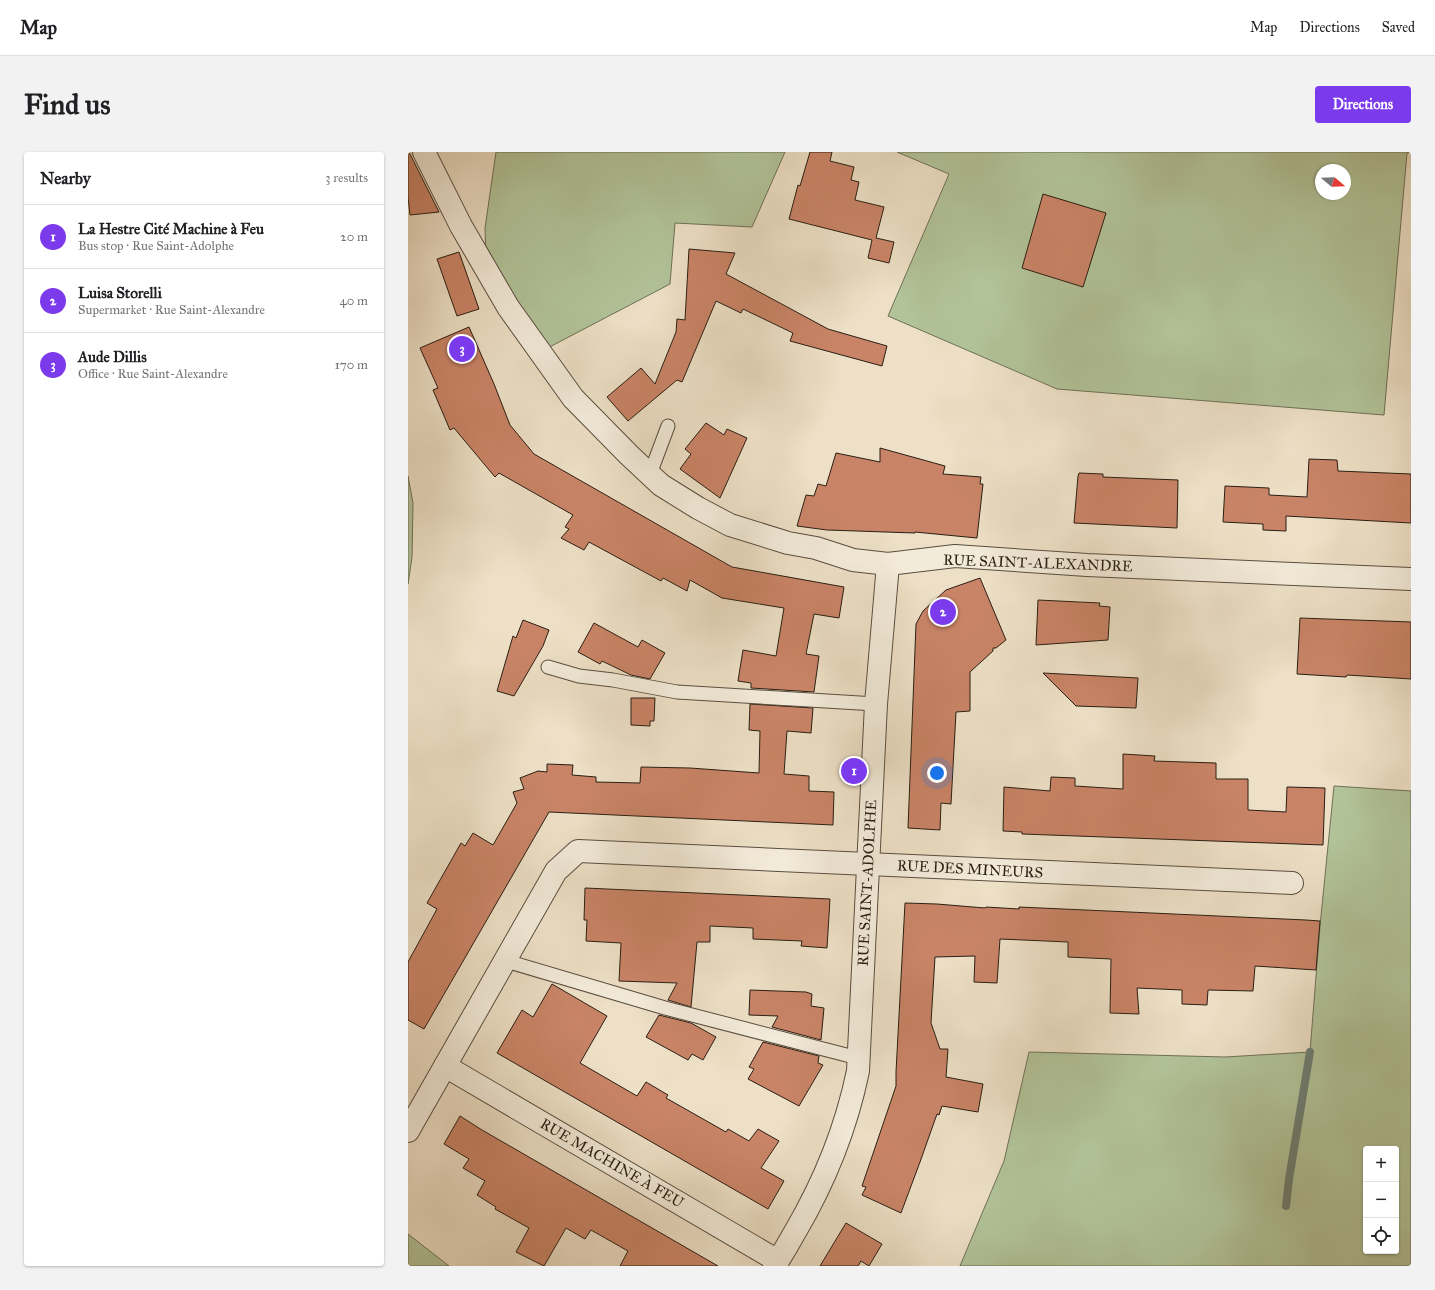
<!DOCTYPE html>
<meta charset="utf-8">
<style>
body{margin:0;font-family:"IM FELL Great Primer",serif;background:#f2f2f2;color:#202124}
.controls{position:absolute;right:12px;bottom:12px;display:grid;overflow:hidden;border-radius:4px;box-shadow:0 1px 3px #0004}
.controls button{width:36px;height:36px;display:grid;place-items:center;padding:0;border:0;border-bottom:1px solid #e0e0e0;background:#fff;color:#202124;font:20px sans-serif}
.compass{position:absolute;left:907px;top:12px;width:36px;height:36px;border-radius:50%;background:#fff;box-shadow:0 1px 3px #0004;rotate:109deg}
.you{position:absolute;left:529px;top:621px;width:14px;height:14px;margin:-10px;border:3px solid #fff;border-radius:50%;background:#1a73e8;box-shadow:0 0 0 6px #1a73e833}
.badge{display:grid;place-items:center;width:26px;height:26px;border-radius:50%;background:#7c3aed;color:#fff;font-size:13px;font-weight:700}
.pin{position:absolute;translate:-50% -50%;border:2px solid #fff;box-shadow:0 1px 4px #0006}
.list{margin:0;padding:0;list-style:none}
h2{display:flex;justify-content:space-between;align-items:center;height:52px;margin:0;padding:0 16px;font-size:17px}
h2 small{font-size:13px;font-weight:400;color:#757577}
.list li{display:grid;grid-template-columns:26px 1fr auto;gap:12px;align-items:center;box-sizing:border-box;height:64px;padding:0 16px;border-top:1px solid #e0e0e0}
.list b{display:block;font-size:15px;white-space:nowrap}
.list p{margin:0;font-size:13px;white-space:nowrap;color:#757577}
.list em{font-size:13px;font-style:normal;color:#757577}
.icon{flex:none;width:22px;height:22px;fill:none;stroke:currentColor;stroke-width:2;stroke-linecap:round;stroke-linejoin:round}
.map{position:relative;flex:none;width:1003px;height:1114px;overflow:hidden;border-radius:4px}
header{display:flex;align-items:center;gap:24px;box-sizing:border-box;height:56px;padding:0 20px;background:#fff;border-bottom:1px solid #e0e0e0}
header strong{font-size:19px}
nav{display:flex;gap:22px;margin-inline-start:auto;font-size:14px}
.intro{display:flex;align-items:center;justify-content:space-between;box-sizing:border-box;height:96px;padding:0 24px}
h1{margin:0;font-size:28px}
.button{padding:10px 18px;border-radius:4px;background:#7c3aed;color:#fff;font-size:14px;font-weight:700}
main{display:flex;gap:24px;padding:0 24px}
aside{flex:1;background:#fff;border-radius:4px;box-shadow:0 1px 3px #0004}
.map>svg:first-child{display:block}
.green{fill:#b2c399;stroke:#6e7056;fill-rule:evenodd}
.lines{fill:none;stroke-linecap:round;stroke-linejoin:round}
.stream{stroke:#6d7e71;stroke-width:8}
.building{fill:#c98467;stroke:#291e13}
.service-casing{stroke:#5a4e40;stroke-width:15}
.minor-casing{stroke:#5a4e40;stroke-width:24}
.service{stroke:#f3ebda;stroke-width:13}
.minor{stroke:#f3ebda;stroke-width:22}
.labels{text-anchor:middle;stroke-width:3;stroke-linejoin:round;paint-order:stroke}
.street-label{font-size:15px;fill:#291e13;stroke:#f3ebda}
</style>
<header>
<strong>Map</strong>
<nav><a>Map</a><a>Directions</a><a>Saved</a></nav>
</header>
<div class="intro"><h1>Find us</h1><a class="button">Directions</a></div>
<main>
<aside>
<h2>Nearby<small>3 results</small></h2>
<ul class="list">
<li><span class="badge">1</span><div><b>La Hestre Cité Machine à Feu</b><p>Bus stop · Rue Saint-Adolphe</p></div><em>20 m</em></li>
<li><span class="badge">2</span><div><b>Luisa Storelli</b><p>Supermarket · Rue Saint-Alexandre</p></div><em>40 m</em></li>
<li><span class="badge">3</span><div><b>Aude Dillis</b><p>Office · Rue Saint-Alexandre</p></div><em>170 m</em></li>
</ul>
</aside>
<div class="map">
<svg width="1003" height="1114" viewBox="0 0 1003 1114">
<rect width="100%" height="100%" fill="#ede0c6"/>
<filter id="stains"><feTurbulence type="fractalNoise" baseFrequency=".005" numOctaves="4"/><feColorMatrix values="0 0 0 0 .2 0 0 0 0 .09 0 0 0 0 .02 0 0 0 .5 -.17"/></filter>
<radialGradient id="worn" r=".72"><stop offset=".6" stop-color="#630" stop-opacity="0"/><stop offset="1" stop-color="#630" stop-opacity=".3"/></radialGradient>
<g class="green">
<polygon points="88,0 377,0 344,75 267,71 262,132 132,200 78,107 77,76"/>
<path d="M489,0H1003L999,1L976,263L649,237L480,164L541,22ZM913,18H937V42H913Z"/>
<polygon points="0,324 5,351 4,405 0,432"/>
<path d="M926,634L1003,639V1114H552L596,1009L621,900L817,905L902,900L912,774ZM958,997H988V1099H958Z"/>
<polygon points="0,1082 41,1114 0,1114"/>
</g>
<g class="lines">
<polyline class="stream" points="878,1054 881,1027 902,900"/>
</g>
<g class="building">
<polygon points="0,0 1,0 31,60 2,63 0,45"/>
<polygon points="402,0 424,0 422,9 446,15 443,28 451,30 447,48 476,55 468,86 486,90 481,111 460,106 464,88 381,67 390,33 392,34"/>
<polygon points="635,42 698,61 675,135 614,116"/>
<polygon points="281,97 327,101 318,122 420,177 479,194 474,214 382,189 385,181 335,157 333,161 308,149 274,230 269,228 220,269 199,245 233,216 247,232 268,180 269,167 277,168"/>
<polygon points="51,100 71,157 49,164 29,107"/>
<polygon points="61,175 86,232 102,273 126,302 324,415 436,435 431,466 406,462 398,502 411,504 406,540 343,536 343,531 330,529 335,498 368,504 376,456 314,446 282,428 279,439 255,426 253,429 181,390 176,398 153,386 161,377 157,375 165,363 91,321 87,325 46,276 42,278 25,238 30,236 12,196"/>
<polygon points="298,271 316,283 319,277 339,286 312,346 272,317 283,302 277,297"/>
<polygon points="472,296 537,314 535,322 573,325 572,332 575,332 569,386 507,380 507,381 419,378 389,374 398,343 406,344 410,332 418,334 428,301 472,310"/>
<polygon points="901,307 929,308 930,319 1003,322 1003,371 878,364 878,379 855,378 855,372 815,370 817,334 861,336 861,343 899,345"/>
<polygon points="671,321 695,322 695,325 770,328 769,376 666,371 670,324"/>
<polygon points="572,426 598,488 588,496 585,496 585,499 562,520 562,559 548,560 543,652 533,651 532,678 500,676 508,472 515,459 538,438"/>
<polygon points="630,448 692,451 691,454 702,455 700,488 628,493"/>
<polygon points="892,466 1003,470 1003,527 939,523 938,525 889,522"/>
<polygon points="115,468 141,478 135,494 106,544 89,539 105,484 108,486"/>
<polygon points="186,471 230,495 234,488 257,501 242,527 223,523 194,509 192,512 170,500"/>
<polygon points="635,521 730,526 728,556 668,554"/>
<polygon points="223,546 247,546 246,569 242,569 242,574 223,573"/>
<polygon points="342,552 405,556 403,581 379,579 376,622 401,624 401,639 426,640 425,673 141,660 16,877 0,868 0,810 29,757 19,751 53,691 57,694 65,681 85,693 109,651 105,640 116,637 112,626 130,619 139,620 139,612 165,613 164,623 188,625 188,630 232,631 233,615 282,616 351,621 352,579 341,578"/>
<polygon points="715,602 747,604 746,609 808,611 808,627 840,627 840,658 878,660 879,635 917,636 915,693 614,682 614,680 595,679 596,635 642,639 643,625 667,626 667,634 715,637"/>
<polygon points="177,736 422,747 419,796 393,794 394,789 345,787 345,776 302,774 302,790 289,790 283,855 260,848 269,831 211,829 213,791 178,789 179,768 176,768"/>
<polygon points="497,751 529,752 577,756 578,755 611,757 611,755 898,768 912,769 908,818 847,814 845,839 800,838 799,853 774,852 774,838 729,836 731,862 702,861 703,807 660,805 660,790 592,787 589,831 566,830 567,804 527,805 523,871 532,897 540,897 538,925 575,932 570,960 534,954 531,963 529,962 512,1010 493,1061 454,1043 458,1035 454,1034 488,934 488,920"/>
<polygon points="144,832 199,864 172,911 229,944 238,930 260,943 258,946 318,980 320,977 341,989 350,977 371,989 353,1016 376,1029 360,1057 89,901 114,858 125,865"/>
<polygon points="342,838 398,840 404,842 403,854 416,856 413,888 364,875 370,864 341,863"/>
<polygon points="251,863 283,871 308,885 295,908 284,902 280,908 238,885"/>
<polygon points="355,890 411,904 410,911 415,913 391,954 340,927 346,917 341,915"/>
<polygon points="52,964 74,978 310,1114 212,1114 220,1099 183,1078 177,1087 158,1076 136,1114 108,1100 121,1076 87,1057 88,1055 69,1043 77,1029 55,1016 61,1007 36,992"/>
<polygon points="438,1071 474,1092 461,1114 453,1109 450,1114 412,1114"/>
</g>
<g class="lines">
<g class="service-casing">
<g id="service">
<polyline points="242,322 260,274"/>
<polyline points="140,515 171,524 205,528 269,540 468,552"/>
<polyline points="98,809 257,856 450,906"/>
</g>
</g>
<g class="minor-casing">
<g id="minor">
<polyline points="16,0 53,74 100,155 165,246 221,303 253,333 290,356 322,373 380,391 408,396 445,408 480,412 547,404 679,413 1003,427"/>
<polyline points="37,914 370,1109"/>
<polyline points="0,979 148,719 170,699 884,731"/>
<path d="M366,1114C374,1104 380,1092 387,1080C417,1029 438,977 450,919L468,552L480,412"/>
</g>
</g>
<use href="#service" class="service"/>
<use href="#minor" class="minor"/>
</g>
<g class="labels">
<g class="street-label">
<text transform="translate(630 411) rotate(2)" y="5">RUE SAINT-ALEXANDRE</text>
<text transform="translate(562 717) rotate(3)" y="5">RUE DES MINEURS</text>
<text transform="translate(459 731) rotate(-87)" y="5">RUE SAINT-ADOLPHE</text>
<text transform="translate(204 1011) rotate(30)" y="5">RUE MACHINE À FEU</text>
</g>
</g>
<rect width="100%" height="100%" filter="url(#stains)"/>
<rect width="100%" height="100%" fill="url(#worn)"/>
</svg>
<div class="controls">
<button>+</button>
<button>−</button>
<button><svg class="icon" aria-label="locate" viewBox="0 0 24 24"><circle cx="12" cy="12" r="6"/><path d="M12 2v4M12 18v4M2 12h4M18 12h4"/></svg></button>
</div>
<svg class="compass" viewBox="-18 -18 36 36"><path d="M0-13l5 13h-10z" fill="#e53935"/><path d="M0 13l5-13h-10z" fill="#757577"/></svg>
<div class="you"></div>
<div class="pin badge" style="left:446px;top:619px">1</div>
<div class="pin badge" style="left:535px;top:460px">2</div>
<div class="pin badge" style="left:54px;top:197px">3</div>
</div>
</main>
